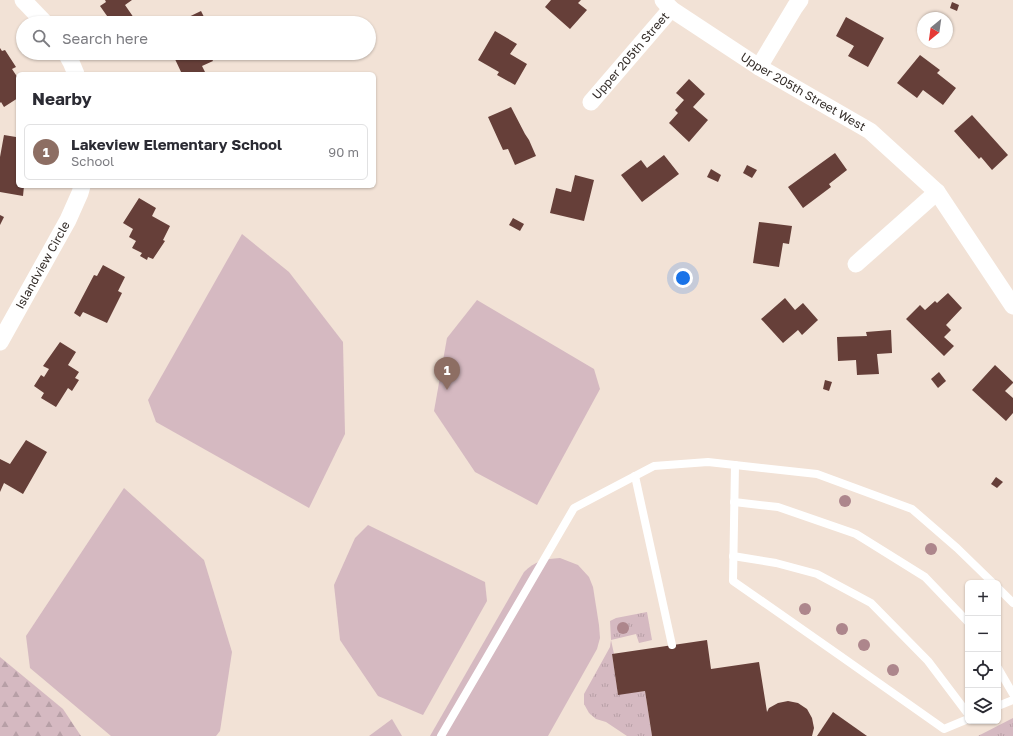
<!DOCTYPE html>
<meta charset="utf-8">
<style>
body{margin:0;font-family:"Golos Text",sans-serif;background:#f2f2f3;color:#2b2b33}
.controls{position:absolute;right:12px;bottom:12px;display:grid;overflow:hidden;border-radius:6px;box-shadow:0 1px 3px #0004}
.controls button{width:36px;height:36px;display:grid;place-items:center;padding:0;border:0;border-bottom:1px solid #e1e1e2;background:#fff;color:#2b2b33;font:20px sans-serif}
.compass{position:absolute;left:917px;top:12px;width:36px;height:36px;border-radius:50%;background:#fff;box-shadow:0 1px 3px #0004;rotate:209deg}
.you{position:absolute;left:683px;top:278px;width:14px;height:14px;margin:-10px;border:3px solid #fff;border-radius:50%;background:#1a73e8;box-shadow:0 0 0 6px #1a73e833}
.badge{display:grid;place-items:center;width:26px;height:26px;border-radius:50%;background:#5c6fe6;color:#fff;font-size:13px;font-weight:700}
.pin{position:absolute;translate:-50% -33px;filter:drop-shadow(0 1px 2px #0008)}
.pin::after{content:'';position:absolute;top:21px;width:14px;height:12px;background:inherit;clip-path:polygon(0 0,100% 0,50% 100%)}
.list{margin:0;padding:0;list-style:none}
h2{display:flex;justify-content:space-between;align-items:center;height:52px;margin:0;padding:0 16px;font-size:17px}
h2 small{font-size:13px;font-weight:400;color:#7c7c81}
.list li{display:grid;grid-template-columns:26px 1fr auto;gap:12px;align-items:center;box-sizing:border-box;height:56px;margin:0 8px 8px;padding:0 8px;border:1px solid #e1e1e2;border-radius:6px}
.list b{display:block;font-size:15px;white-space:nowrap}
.list p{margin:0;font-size:13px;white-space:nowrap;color:#7c7c81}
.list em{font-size:13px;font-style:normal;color:#7c7c81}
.icon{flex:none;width:22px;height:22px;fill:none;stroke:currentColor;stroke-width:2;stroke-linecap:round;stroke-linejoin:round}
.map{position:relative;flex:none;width:1013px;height:736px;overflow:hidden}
.search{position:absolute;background:#fff;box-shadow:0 1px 3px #0004;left:16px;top:16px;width:360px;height:44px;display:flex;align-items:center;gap:10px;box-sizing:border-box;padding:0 14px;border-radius:22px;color:#7c7c81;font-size:15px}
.panel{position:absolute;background:#fff;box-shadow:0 1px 3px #0004;left:16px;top:72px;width:360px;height:116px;border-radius:6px}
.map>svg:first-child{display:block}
.grass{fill:url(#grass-tufts)}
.forest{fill:url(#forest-firs)}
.park{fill:#d5b9c1}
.building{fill:#663f39}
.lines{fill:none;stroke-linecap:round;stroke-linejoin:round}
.service{stroke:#fff;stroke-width:8}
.minor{stroke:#fff;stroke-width:17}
.tree{fill:#ad868c}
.labels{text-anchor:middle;stroke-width:4;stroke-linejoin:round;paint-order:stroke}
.street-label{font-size:12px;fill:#342d29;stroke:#fff}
</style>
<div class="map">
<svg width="1013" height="736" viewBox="0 0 1013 736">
<defs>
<pattern id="grass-tufts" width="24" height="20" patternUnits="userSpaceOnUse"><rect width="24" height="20" fill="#d5b9c1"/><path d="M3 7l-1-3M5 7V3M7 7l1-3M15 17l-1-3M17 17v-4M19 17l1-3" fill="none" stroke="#b79fa6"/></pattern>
<pattern id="forest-firs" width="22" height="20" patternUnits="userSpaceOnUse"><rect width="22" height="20" fill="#d5b9c1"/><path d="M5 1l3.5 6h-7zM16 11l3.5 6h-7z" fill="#b79fa6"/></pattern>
</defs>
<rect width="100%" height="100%" fill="#f2e2d6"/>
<g class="grass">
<polygon points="647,612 652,640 639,643 636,634 611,640 614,654 612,654 618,694 645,691 652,736 627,736 606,722 596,719 589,713 584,704 584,694 610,647 611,640 610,621 616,618"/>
<polygon points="1013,718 1013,736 978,736"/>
</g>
<polygon class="forest" points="0,657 63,709 81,736 0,736"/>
<g class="park">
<polygon points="242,234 289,272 343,342 345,434 309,508 156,422 148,400"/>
<polygon points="477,300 594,369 600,389 537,505 475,472 434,411 447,338"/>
<polygon points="124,488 204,560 232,652 220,731 216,736 111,736 30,668 26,636"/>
<polygon points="368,525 485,582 487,601 423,715 378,696 340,640 334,585 355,538"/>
<path d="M560,558L578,565L589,577L593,587L599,625L600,638L597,649L548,736H430L524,572C535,561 545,559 560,558Z"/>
<polygon points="392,719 402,736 369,736"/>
</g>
<g class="building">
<polygon points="105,0 132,0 125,5 134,18 126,23 112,23 100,6 106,2"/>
<polygon points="551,0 581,0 578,3 587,10 570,29 545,7"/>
<polygon points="952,2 959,5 957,11 950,8"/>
<polygon points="201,11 207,23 176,23"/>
<polygon points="846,17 884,38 868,67 848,56 854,46 836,36"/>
<polygon points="495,31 517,44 510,54 527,64 515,85 497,75 499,72 478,60"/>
<polygon points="0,48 2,51 5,50 16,67 12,69 18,78 18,98 4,107 1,102 0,103"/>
<polygon points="183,53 209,53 213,61 202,66 206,74 182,74 174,57"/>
<polygon points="920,55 940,70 937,73 956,88 943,105 923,90 917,98 897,83"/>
<polygon points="689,79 705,94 693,107 708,120 689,142 669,123 678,113 675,110 684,100 676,93"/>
<polygon points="511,107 525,134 529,140 536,156 515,165 508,149 503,150 488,117"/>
<polygon points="972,115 1008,155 992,170 981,157 979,159 954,131"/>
<polygon points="17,127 18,127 18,186 24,186 23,196 0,192 0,157 4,135 16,137"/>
<polygon points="835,153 847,170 829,184 831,187 803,208 788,187"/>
<polygon points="664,155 679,174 642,202 621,175 641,160 647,168"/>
<polygon points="747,165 757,170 752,178 743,173"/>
<polygon points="711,169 721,175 718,182 707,177"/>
<polygon points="575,175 594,180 584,221 550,213 556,188 571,192"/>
<polygon points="139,198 156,208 152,216 170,226 163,240 165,241 153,259 148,257 147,260 140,256 142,253 132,248 136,241 129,237 133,229 123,223"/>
<polygon points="0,215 4,217 0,225"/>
<polygon points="513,218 524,224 520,231 509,225"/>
<polygon points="759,222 792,226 789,244 783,243 779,267 753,263"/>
<polygon points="103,265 125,277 118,291 122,293 107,323 83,312 80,317 74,313 94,275 97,276"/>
<polygon points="948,293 962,308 946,325 951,330 944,337 954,346 944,356 906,319 920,305 925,310 935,301 937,303"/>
<polygon points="785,298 795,310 803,303 818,320 802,335 798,330 783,343 761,319"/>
<polygon points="891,330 892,353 877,354 879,374 857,375 856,360 838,361 837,337 867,336 866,332"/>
<polygon points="60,342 76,352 68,365 79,372 75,378 79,380 72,391 68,388 56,407 41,398 44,393 34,386 41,375 44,377 49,369 43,366"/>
<polygon points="995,365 1013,382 1013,383 1005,391 1013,398 1013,413 1006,421 972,390"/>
<polygon points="939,372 946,381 938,388 931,379"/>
<polygon points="825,380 832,382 829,391 823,389"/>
<polygon points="26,440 47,452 23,494 4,483 0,492 0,459 10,464"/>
<polygon points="996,477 1003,482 997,488 991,484"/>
<polygon points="707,640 711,669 759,662 767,712 769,708 778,703 788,701 798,703 807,709 812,718 814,728 812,736 652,736 645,691 618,695 612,654"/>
<polygon points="833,712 867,736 817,736"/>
</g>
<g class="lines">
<g class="service">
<polyline points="735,465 733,581 839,655 944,729 968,719"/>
<polyline points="635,476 672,645"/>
<polyline points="734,502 778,507 856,534 925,577 968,622"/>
<polyline points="733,556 776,563 817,574 871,603 928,661 968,714"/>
<polyline points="998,588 1013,603"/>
<polyline points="998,668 1013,694"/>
<polyline points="998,706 1013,700"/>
<polyline points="441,736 574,508 654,466 708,462 817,474 912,509 957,548 993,583"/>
</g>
<g class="minor">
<polyline points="23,0 45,23"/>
<path id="s1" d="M663,0L671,9L759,67L870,131L937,192L1013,306"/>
<polyline points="66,53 71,62 76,74"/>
<polyline points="759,67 795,7 800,0"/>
<path id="s2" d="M591,102L671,9"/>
<polyline points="856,264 937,192"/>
<path id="s3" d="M0,342L68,220L80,193L82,186"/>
</g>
</g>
<g class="tree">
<circle cx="845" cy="501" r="6"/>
<circle cx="931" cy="549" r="6"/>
<circle cx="805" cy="609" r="6"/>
<circle cx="623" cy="628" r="6"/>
<circle cx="842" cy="629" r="6"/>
<circle cx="864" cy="645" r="6"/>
<circle cx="893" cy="670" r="6"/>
</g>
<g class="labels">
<g class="street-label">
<text dy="4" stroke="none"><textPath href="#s2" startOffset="61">Upper 205th Street</textPath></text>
<text dy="4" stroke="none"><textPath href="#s1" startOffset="168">Upper 205th Street West</textPath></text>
<text dy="4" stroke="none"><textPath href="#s3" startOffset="88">Islandview Circle</textPath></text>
</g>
</g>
</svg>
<div class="controls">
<button>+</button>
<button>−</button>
<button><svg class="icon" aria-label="locate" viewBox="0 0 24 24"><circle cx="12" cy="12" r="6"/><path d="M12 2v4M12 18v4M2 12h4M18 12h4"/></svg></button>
<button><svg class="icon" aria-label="layers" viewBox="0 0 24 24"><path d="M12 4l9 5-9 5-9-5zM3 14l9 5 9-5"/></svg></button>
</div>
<svg class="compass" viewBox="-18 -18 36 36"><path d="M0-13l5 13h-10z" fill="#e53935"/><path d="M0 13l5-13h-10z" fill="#7c7c81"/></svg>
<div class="you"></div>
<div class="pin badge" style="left:447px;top:390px;background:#8d6e63">1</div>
<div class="search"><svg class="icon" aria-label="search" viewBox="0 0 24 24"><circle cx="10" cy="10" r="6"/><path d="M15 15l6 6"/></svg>Search here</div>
<section class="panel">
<h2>Nearby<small></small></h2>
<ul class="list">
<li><span class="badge" style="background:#8d6e63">1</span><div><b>Lakeview Elementary School</b><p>School</p></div><em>90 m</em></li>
</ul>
</section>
</div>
